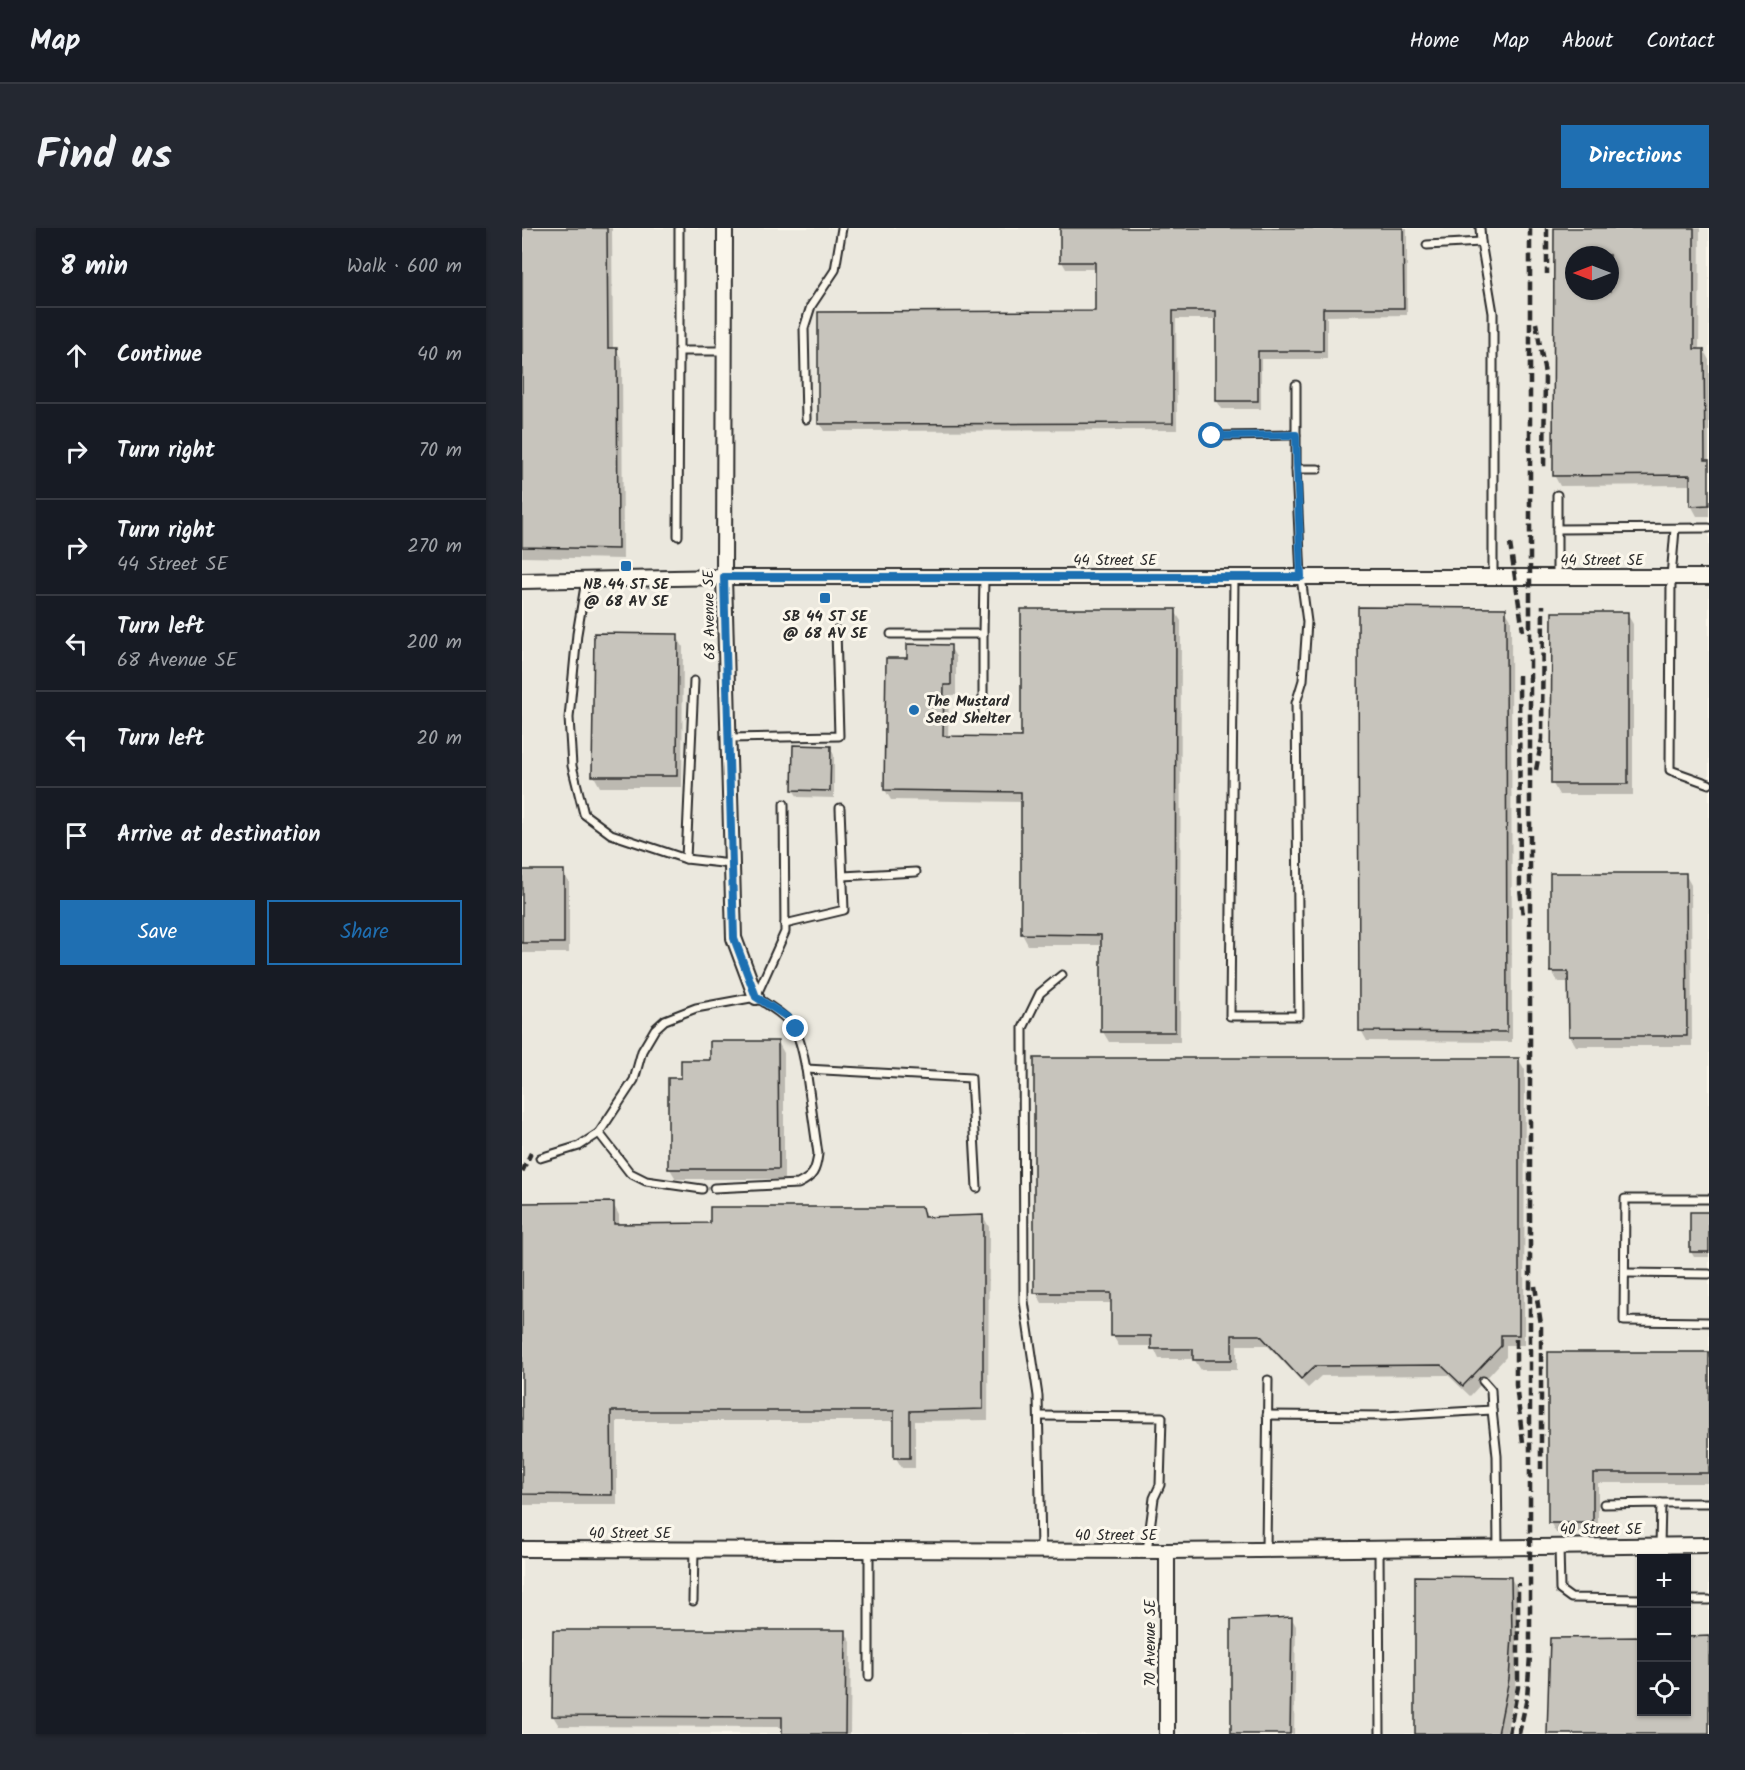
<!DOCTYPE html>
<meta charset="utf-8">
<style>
body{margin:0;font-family:Kalam,sans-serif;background:#242831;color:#f1f3f6}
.controls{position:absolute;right:18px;bottom:18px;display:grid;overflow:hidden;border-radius:0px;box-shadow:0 2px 4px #0004}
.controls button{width:54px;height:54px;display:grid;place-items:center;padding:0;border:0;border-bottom:2px solid #363941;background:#171b24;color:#f1f3f6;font:30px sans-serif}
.compass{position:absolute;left:1043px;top:18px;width:54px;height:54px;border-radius:50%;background:#171b24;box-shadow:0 2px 4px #0004;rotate:270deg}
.stop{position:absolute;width:18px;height:18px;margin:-14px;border:4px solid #1f6fb2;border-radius:50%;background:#fff}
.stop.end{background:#1f6fb2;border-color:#fff;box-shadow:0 2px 6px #0008}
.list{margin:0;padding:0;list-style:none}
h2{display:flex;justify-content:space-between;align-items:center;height:78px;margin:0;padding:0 24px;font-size:26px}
h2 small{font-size:20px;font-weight:400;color:#9ea1a6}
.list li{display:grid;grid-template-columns:39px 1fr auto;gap:18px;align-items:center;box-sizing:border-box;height:96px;padding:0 24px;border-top:2px solid #363941}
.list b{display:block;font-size:22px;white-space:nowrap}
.list p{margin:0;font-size:20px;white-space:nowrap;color:#9ea1a6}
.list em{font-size:20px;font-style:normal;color:#9ea1a6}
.actions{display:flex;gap:12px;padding:18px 24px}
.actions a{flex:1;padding:14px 0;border:2px solid #1f6fb2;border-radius:0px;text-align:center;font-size:21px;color:#1f6fb2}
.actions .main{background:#1f6fb2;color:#fff}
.icon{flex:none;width:33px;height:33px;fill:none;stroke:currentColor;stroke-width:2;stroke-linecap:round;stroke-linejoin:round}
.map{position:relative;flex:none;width:1187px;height:1506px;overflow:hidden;border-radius:0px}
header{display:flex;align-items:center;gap:36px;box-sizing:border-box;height:84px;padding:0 30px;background:#171b24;border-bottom:2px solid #363941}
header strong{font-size:28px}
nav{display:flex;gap:33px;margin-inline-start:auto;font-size:21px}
.intro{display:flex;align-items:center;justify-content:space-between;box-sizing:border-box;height:144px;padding:0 36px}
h1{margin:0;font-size:42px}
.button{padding:15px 27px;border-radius:0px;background:#1f6fb2;color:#fff;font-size:21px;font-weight:700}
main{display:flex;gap:36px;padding:0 36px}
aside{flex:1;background:#171b24;border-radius:0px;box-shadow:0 2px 4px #0004}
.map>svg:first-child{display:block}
.built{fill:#ebe8de;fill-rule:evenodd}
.shadow{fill:#0003;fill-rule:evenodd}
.building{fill:#c7c4bc;stroke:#2b2b2b;stroke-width:1.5;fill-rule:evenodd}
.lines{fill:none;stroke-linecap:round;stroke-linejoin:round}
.lane-casing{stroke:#2b2b2b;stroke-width:11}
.street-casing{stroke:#2b2b2b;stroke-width:18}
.lane{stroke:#fbf7ec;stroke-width:7}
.street{stroke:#fbf7ec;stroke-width:14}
.rail{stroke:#2b2b2b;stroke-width:4.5;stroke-dasharray:9 4.5;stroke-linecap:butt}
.route{stroke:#1f6fb2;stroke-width:8}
.poi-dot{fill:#1f6fb2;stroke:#fbf7ec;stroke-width:2}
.labels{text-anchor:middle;stroke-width:6;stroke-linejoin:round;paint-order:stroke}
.street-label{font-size:15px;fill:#2b2b2b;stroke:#fbf7ec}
.poi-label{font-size:15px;font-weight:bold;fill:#2b2b2b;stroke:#fbf7ec}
</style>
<header>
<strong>Map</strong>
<nav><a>Home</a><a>Map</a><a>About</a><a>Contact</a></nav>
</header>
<div class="intro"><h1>Find us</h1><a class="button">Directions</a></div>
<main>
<aside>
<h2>8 min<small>Walk · 600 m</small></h2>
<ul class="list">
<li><svg class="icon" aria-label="ahead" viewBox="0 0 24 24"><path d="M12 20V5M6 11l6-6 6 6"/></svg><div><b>Continue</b></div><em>40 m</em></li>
<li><svg class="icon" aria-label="right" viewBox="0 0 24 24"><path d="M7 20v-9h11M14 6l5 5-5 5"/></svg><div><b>Turn right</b></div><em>70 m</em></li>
<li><svg class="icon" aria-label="right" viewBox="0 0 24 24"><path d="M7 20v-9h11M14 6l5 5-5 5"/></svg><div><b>Turn right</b><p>44 Street SE</p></div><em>270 m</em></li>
<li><svg class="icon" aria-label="left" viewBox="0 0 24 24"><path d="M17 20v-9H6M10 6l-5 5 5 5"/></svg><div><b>Turn left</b><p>68 Avenue SE</p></div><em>200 m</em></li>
<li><svg class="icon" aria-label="left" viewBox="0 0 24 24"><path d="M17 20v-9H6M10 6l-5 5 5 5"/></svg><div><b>Turn left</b></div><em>20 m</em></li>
<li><svg class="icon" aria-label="arrive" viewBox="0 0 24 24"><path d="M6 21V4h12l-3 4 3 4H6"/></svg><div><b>Arrive at destination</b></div></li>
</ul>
<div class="actions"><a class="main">Save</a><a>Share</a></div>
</aside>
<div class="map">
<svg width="1187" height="1506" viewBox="0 0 1187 1506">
<rect width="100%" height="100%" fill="#fbf7ec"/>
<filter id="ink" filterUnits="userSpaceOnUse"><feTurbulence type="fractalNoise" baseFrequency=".0167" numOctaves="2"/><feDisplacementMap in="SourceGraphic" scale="12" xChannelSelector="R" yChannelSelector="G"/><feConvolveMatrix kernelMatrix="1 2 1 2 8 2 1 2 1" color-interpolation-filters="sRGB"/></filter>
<g filter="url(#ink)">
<path class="built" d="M0,0H1187V1506H0ZM1052,27H1088V63H1052ZM1120,1330H1164V1484H1120Z"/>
<g class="shadow">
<polygon points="0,0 90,0 91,122 94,122 100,132 101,331 0,329"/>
<polygon points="540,0 885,0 885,87 805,88 805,131 739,131 739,181 700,181 695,173 695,91 654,91 655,202 302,203 298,195 574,85 574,41 544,41 540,34"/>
<path d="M1033,0H1178L1177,123H1182L1187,132V288H1175L1169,277V257L1038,258L1032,247ZM1052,27H1088V63H1052Z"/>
<polygon points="983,382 989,392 990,814 845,813 839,802"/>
<polygon points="653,383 659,393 658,814 587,814 581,804 581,717 506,717 500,706 500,574 369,572 363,562 387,432 428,419 434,429 434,467 427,467 426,510 500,511"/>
<polygon points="1031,386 1105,386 1111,396 1111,567 1037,567 1031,556"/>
<polygon points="155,408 161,419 160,559 78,559 72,548"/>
<polygon points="308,519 312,527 312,570 276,569 271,562"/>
<polygon points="0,643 41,644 47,654 47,725 0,725"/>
<polygon points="1163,646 1169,657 1170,818 1054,818 1048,808 1048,754 1036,754 1030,743"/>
<polygon points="256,814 262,825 262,951 154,951 148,941 161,852 190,834"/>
<polygon points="997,832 1003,842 1002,1117 984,1117 984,1129 948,1168 926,1147 799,1148 786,1160 745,1117 715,1117 715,1142 679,1142 672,1131 637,1131 631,1118 597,1118 591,1108 591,1075 520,1075 514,1064"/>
<polygon points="0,976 91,976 97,987 97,997 190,996 400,980 405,990 461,988 467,999 466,1192 393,1193 393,1240 380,1240 374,1230 374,1193 95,1193 95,1277 0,1277"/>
<polygon points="1187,986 1187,1029 1172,1029 1169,1024"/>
<polygon points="1187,1125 1187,1255 1076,1255 1076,1305 1034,1305 1028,1294 1028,1126"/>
<polygon points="989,1350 995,1361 995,1421 993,1462 984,1506 894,1506"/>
<polygon points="770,1391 774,1398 772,1506 711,1506"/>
<polygon points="323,1404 329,1414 328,1506 261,1506 261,1499 37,1498 31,1488"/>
<polygon points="1120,1410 1120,1484 1164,1484 1187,1506 1027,1506 1030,1411"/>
</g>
<g class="building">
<polygon points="0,0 85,0 86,120 95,120 96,321 0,319"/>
<polygon points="538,0 881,0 882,80 801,80 801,123 736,123 736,173 694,173 694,83 651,83 651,195 296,196 296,84 573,83 573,34 538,34"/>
<path d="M1032,0H1172V121H1182L1183,232H1187V277L1168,278V247L1031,248ZM1052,27H1088V63H1052Z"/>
<polygon points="836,379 984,380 985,804 837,803"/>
<polygon points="499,381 654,381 653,804 579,804 579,707 499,706 499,564 362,562 364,430 385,430 385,416 429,417 429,457 422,457 421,508 499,509"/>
<polygon points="1030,384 1106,384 1106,556 1029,556"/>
<polygon points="72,405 156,406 155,548 70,548"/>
<polygon points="271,517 309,518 308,563 270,562"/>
<rect x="0" y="642" width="42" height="73"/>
<polygon points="1028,645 1164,645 1165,808 1047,808 1046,744 1028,744"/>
<polygon points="188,813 256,813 257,941 146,941 146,850 159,850 159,832 188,832"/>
<polygon points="512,830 997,830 997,1107 979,1107 979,1118 941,1158 919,1137 793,1138 779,1151 738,1107 710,1107 710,1132 671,1132 671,1121 629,1121 629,1108 589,1108 589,1065 512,1065"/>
<polygon points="92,974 92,996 188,995 188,979 400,979 402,989 461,987 461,1181 388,1183 388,1230 372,1230 372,1183 89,1183 90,1267 0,1266 0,975"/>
<rect x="1168" y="984" width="19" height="40"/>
<polygon points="1026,1124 1187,1124 1187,1245 1071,1245 1071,1295 1026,1295"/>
<polygon points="893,1348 989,1349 990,1409 987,1451 976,1506 893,1506"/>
<polygon points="770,1389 768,1506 709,1506 709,1392"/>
<polygon points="31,1402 324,1402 323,1506 260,1506 260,1489 30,1488"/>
<polygon points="1187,1408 1187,1506 1025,1506 1028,1410 1119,1409 1119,1484 1164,1484 1164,1409"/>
</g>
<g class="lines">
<g class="lane-casing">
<g id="lane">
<polyline points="157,0 157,123 203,123"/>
<polyline points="958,0 959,14 971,85 971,348"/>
<polyline points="905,17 959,14"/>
<polyline points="284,191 282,100 289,78 313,42 320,0"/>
<polyline points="690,208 774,207"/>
<polyline points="774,241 796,241"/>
<polyline points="1035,267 1035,348"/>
<polyline points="1035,301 1187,300"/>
<polyline points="1153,301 1149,349 1148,542 1187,556"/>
<polyline points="156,308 157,123"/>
<polyline points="712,349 708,788 777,788 774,475 781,452 785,394 779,349 774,241 774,157"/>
<polyline points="64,352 55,406 47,490 50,538 62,586 89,606 164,631 209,636"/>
<polyline points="369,406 461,406 461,489"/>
<polyline points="461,406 462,349"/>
<polyline points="207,510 317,508 314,402"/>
<polyline points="164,631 172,453"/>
<polyline points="321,648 394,644"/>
<polyline points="263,696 322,682 318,580"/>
<polyline points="235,766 263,704 262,576"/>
<polyline points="77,905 108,945 124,953 180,961"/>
<path d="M18,930L57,918L77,905L112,852L120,823L133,801L143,792L174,780L234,769C271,793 276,797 284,841L449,850L455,960"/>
<path d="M192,960L276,956C291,949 294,943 296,926L284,841"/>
<polyline points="1187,971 1103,971 1102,1093 1187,1094"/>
<polyline points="1103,1045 1187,1046"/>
<polyline points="970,1182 975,1228 976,1319"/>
<polyline points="745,1187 863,1188 970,1182 969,1162 961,1153"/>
<polyline points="517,1188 640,1189 638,1257 632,1270 625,1323"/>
<polyline points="1139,1275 1187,1275"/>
<polyline points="1082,1276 1139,1275 1138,1318"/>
<polyline points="1037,1318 1038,1362 1049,1370 1120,1371"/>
<polyline points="857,1320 858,1506"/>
<polyline points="744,1322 746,1152"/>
<polyline points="519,1323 516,1168 502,1073 501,800 518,765 540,747"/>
<polyline points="1164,1372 1187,1372"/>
<polyline points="171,1373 172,1322"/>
<polyline points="347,1448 347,1322"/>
</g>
</g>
<g class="street-casing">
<g id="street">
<polyline points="203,0 202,349 212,710 234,769"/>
<polyline points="0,353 202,349 1187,349"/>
<polyline points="0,1321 645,1323 1187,1317"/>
<polyline points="645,1323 645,1506"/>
</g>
</g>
<use href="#lane" class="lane"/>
<use href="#street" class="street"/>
<g class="rail">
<polyline points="1025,0 1025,46"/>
<polyline points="1014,95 1023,146 1022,241"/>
<polyline points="988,316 1001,403"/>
<polyline points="997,447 998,660 1001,689"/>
<polyline points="1014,542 1020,511 1021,377"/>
<polyline points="0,944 9,925"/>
<polyline points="1013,1058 1019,1096 1019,1241"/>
<polyline points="994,1111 994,1157 1001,1214"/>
<polyline points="987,1506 996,1459 996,1355"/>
<polyline points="997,1506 1005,1470 1008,1428 1008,0"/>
</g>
</g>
</g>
<g class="lines" filter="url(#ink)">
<polyline class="route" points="274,801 265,789 234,769 212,710 202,349 779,349 774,207 690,208"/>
</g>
<g class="poi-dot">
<rect x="98" y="332" width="12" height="12" rx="3"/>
<rect x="297" y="364" width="12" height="12" rx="3"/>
<circle cx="392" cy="482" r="6"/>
</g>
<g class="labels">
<g class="street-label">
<text x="593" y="337">44 Street SE</text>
<text x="1080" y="337">44 Street SE</text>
<text transform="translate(187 387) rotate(-91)" y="5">68 Avenue SE</text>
<text x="1079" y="1306">40 Street SE</text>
<text x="108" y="1310">40 Street SE</text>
<text x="594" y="1312">40 Street SE</text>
<text transform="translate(628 1415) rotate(-90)" y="5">70 Avenue SE</text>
</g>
<g class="poi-label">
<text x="104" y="361">NB 44 ST SE<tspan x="104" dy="17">@ 68 AV SE</tspan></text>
<text x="303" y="393">SB 44 ST SE<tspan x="303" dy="17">@ 68 AV SE</tspan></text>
<text x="404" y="478" text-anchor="start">The Mustard<tspan x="404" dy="17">Seed Shelter</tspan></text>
</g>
</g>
</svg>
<div class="controls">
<button>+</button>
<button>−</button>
<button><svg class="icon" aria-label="locate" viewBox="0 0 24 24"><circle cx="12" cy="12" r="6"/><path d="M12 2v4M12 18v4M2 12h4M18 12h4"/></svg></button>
</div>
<svg class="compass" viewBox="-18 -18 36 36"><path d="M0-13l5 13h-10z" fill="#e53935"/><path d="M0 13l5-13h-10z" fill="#9ea1a6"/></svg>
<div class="stop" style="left:690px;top:208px"></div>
<div class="stop end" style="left:274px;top:801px"></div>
</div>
</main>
